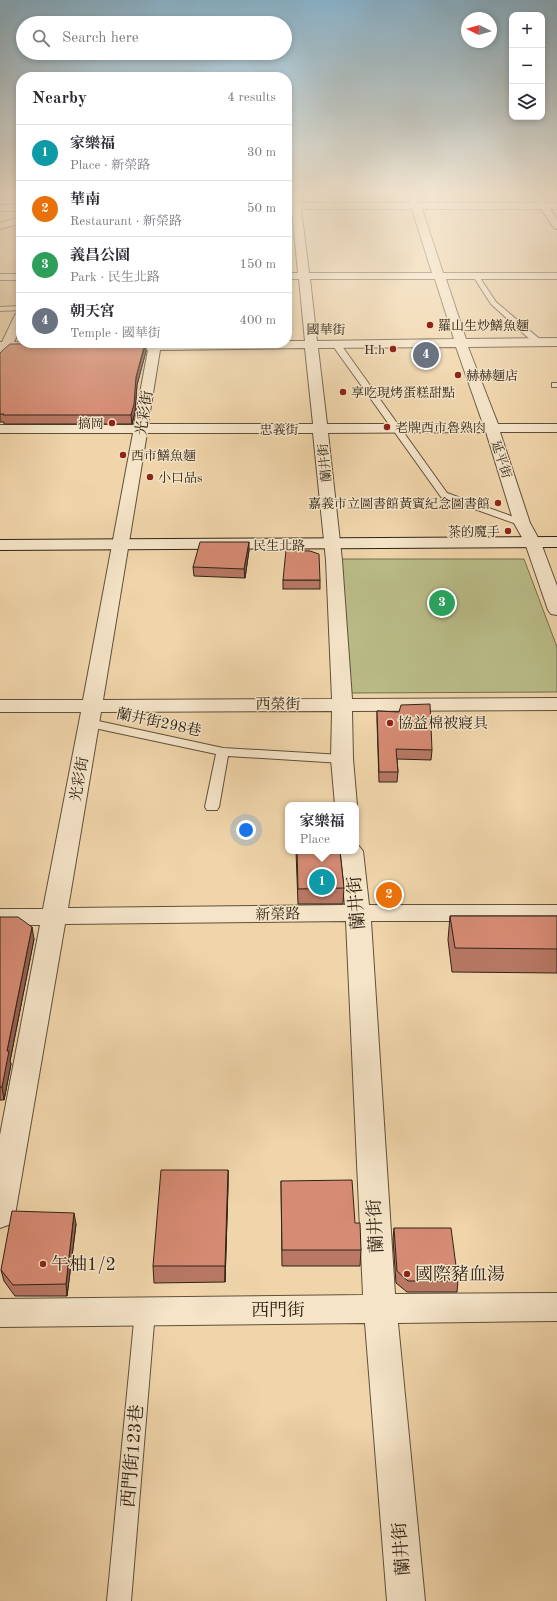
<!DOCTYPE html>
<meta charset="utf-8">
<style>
body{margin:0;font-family:"Old Standard TT","Noto Serif TC",serif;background:#f7f7f7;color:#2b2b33}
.controls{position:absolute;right:12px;top:12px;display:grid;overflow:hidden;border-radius:8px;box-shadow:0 2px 6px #0003}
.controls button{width:36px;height:36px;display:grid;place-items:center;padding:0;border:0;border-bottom:1px solid #e1e1e2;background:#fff;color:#2b2b33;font:20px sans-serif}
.compass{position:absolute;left:461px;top:12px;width:36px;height:36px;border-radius:50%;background:#fff;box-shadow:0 2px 6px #0003;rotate:275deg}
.you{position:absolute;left:246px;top:830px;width:14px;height:14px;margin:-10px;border:3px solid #fff;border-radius:50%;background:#1a73e8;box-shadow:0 0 0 6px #1a73e833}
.badge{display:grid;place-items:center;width:26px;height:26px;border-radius:50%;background:#8f2418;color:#fff;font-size:13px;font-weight:700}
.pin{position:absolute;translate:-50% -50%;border:2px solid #fff;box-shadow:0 1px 4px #0006}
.popup{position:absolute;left:285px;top:802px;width:74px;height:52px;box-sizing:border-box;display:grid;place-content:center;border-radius:8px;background:#fff;filter:drop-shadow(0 1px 3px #0005);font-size:13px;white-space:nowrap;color:#7c7c81}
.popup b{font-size:15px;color:#2b2b33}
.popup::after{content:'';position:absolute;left:50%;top:100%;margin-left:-8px;border:8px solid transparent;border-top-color:#fff}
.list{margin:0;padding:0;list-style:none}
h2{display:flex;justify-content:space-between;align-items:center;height:52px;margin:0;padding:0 16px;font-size:17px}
h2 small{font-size:13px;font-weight:400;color:#7c7c81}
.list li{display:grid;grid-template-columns:26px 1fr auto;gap:12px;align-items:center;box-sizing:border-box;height:56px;padding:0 16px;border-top:1px solid #e1e1e2}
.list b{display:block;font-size:15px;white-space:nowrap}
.list p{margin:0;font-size:13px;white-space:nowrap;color:#7c7c81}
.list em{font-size:13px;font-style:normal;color:#7c7c81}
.icon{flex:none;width:22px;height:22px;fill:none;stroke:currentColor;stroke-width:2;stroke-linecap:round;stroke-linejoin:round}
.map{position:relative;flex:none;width:557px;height:1601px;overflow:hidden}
.search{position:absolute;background:#fff;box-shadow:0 2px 6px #0003;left:16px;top:16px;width:276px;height:44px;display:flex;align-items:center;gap:10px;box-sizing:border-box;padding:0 14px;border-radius:22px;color:#7c7c81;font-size:15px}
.panel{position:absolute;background:#fff;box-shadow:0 2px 6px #0003;left:16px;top:72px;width:276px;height:276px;border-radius:16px}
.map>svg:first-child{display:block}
.green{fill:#babd88;stroke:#74704f}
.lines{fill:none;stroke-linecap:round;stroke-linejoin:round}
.service-casing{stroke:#5f503b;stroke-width:2}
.minor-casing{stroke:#5f503b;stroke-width:2}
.secondary-casing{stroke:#2f2416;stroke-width:2}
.service{fill:#f5e4c8;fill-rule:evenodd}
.minor{fill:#f5e4c8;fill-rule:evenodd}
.secondary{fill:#f5e4c8;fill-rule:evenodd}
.wall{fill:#b87864;stroke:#2f2416}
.shaded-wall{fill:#966151;stroke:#2f2416}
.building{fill:#d68b74;stroke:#2f2416}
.poi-dot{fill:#8f2418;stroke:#f5e4c8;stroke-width:1.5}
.labels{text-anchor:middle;stroke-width:3;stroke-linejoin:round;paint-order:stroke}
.far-poi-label{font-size:13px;fill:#2f2416;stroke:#f5e4c8;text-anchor:start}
.far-street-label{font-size:13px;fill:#2f2416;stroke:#f5e4c8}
.street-label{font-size:15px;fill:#2f2416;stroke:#f5e4c8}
.poi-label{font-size:15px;fill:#2f2416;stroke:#f5e4c8;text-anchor:start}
.near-street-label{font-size:18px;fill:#2f2416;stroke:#f5e4c8}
.near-poi-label{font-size:18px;fill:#2f2416;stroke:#f5e4c8;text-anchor:start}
</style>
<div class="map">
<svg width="557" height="1601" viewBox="0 0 557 1601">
<rect width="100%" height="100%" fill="#f0d5aa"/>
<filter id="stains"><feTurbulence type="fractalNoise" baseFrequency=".005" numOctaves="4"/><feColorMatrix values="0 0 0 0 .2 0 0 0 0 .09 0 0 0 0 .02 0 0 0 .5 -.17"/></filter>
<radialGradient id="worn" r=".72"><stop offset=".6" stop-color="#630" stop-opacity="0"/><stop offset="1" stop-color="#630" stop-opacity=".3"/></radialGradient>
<polygon class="green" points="342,559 524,559 557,647 557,692 349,693"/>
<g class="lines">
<g class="service-casing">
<g id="service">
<polygon points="474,275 478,275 496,302 542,341 542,345 536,345 491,304 473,276"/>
<polygon points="21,306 21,310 0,311 0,307"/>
<polygon points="333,342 339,342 447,493 525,521 527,523 525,525 519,525 441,497 333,346"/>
<rect x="552" y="383" width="5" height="4"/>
<polygon points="89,719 223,748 342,755 346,756 348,759 346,762 342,763 228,756 219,807 217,810 207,810 205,807 216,754 85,726 83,723 85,720"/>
<polygon points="145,1303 152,1305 155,1311 131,1601 107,1601 135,1311 138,1305"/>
</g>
</g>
<g class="minor-casing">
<g id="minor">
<path d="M291,194H299L301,203H410L408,194H416L420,203H557V209H422L443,273H557V279H446L466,339L557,338V346L468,347L498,424H557V432H500L530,523L541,543L557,586V615L551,614L548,610L525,543L514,523L486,432L328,433L342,560L352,699L557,698V710L352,711L353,759L357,805L356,807V805H335L331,759L332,711L101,712L68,908L345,905L339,851H356V845L359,846L363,851L369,905H557V921H371L395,1294L557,1293V1321L398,1323L425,1601H387L365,1323L0,1327V1299L363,1295L346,921L65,924L15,1215L11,1224L0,1228V1135L40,925H0V909H43L81,712H0V700H83L133,433H0V425H134L148,350L137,349L135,346L137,343H287V341H305L299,279H287V273H298L292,209H287V203H291ZM301,209H412L432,273H309ZM310,279H435L454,339L317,341ZM456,347L483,424H327L318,348ZM305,348L313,424H148L160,350ZM147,433H313L326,560L332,699L103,700Z"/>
<rect x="0" y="205" width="21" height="6"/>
<polygon points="21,217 21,223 0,229 0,223"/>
<rect x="0" y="274" width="21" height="6"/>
<polygon points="21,311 21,327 14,342 40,343 43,346 41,349 37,350 9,350 4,356 0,357 0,342 2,342 15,315 17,313"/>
</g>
</g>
<g class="secondary-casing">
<g id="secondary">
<polygon points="531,194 540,194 557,219 557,229 554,228"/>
<polygon points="557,537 557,547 0,550 0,540"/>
</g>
</g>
<use href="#service" class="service"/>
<use href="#minor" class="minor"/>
<use href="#secondary" class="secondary"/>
</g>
<g class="wall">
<polygon points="146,351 137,385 135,412 132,424 4,424 4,422 0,422 0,353"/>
<polygon points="249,550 245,578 194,576 193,567"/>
<rect x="283" y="580" width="37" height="9"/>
<polygon points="377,711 399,712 432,750 431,760 397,759 398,772 397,782 379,782 377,721"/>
<polygon points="296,851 340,851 344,888 343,904 298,904"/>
<polygon points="450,916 557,916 557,973 452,972 448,940"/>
<polygon points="0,917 34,939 10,1061 11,1064 4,1100 0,1100"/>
<polygon points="228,1170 228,1186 225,1282 154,1283 153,1266"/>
<polygon points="281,1181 355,1223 361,1250 360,1266 282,1266"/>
<polygon points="76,1224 67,1296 15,1296 4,1281 1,1270"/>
<polygon points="394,1228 458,1281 457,1292 407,1292 396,1283 393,1239"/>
</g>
<g class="shaded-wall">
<polygon points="146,343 146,351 137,385 135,412 132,424 131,415 136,377"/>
<polygon points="249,542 249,550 245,578 244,569"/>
<polygon points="32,927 34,939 10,1061 11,1064 4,1100 2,1087 7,1051"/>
<polygon points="228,1170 228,1186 225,1282 225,1266"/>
<polygon points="74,1213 76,1224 67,1296 66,1284"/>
</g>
<g class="building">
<polygon points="145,343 136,377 134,404 131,415 3,415 4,414 0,414 0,353 3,350 10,344"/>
<polygon points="200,542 249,542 244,569 193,567"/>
<polygon points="286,550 310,551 319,554 320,580 283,580"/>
<polygon points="430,704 432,750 396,749 398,772 379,772 377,711 399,712 401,705"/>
<polygon points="297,851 340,851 344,888 298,889"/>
<polygon points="450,916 557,916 557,949 455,948"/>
<polygon points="0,917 18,917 32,927 7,1051 9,1051 2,1087 0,1087"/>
<polygon points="161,1170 228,1170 225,1266 153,1266"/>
<polygon points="352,1180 355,1223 360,1223 361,1250 282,1250 281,1181"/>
<polygon points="12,1211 74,1213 66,1284 13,1285 1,1270"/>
<polygon points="394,1228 451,1228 458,1281 408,1281 397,1271"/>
</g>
<linearGradient id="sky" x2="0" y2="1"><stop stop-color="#89b6d0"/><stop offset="0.46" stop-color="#f8ecd9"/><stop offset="1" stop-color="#f8ecd9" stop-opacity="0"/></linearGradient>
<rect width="557" height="418" fill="url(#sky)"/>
<g class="poi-dot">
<circle cx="430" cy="325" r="4"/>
<circle cx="393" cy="349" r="4"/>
<circle cx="458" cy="375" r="4"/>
<circle cx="343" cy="392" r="4"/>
<circle cx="112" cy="423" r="4"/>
<circle cx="387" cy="427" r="4"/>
<circle cx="123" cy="455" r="4"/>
<circle cx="150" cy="477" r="4"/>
<circle cx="498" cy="503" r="4"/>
<circle cx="508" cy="531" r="4"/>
<circle cx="390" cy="723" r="4"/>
<circle cx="43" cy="1264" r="4"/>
<circle cx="407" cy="1274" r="4"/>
</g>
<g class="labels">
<g class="far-poi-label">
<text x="438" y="330">羅山生炒鱔魚麵</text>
<text x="385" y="354" text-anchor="end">H.h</text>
<text x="466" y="380">赫赫麵店</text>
<text x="351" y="397">享吃現烤蛋糕甜點</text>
<text x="104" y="428" text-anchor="end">搞岡</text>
<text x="395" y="432">老牌西市魯熟肉</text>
<text x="131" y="460">西市鱔魚麵</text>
<text x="158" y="482">小口品s</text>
<text x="490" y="508" text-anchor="end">嘉義市立圖書館黃賓紀念圖書館</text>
<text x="500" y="536" text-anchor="end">茶的魔手</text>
</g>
<g class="far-street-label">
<text x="326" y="334">國華街</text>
<text x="279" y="434">忠義街</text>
<text transform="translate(502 459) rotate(72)" y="5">延平街</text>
<text transform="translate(324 463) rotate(-96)" y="5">蘭井街</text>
<text x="279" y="550">民生北路</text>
</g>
<g class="street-label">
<text transform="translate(144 413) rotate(-81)" y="5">光彩街</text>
<text x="278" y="709">西榮街</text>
<text transform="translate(159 722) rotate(12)" y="5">蘭井街298巷</text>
<text transform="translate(79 779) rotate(-80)" y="5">光彩街</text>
<text transform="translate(278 914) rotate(-1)" y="5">新榮路</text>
</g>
<g class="poi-label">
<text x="398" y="728">協益棉被寢具</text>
</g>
<g class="near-street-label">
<text transform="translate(356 903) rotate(-95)" y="6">蘭井街</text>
<text transform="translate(375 1226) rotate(-93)" y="6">蘭井街</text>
<text x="278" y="1316">西門街</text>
<text transform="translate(132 1456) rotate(-85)" y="6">西門街123巷</text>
<text transform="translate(401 1549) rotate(-95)" y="6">蘭井街</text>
</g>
<g class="near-poi-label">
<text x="51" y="1270">午柚1/2</text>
<text x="415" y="1280">國際豬血湯</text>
</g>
</g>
<rect width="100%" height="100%" filter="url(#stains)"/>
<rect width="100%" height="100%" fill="url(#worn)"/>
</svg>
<div class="controls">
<button>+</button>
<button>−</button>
<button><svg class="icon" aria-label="layers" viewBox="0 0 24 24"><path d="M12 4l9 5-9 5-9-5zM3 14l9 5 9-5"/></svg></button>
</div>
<svg class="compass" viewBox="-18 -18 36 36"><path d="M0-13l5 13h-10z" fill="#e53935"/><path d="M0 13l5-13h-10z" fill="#7c7c81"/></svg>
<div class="you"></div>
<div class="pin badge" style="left:322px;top:882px;background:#0f9aa8">1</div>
<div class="popup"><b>家樂福</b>Place</div>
<div class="pin badge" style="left:389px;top:895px;background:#e8710a">2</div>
<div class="pin badge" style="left:442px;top:603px;background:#2e9e5b">3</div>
<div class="pin badge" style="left:426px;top:355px;background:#6b7280">4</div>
<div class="search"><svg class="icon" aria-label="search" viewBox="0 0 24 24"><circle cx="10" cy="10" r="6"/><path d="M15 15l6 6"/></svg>Search here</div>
<section class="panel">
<h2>Nearby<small>4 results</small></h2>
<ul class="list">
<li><span class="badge" style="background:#0f9aa8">1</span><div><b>家樂福</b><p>Place · 新榮路</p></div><em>30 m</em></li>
<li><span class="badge" style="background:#e8710a">2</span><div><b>華南</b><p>Restaurant · 新榮路</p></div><em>50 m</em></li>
<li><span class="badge" style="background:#2e9e5b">3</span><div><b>義昌公園</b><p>Park · 民生北路</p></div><em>150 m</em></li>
<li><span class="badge" style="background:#6b7280">4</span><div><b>朝天宮</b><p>Temple · 國華街</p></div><em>400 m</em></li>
</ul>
</section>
</div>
